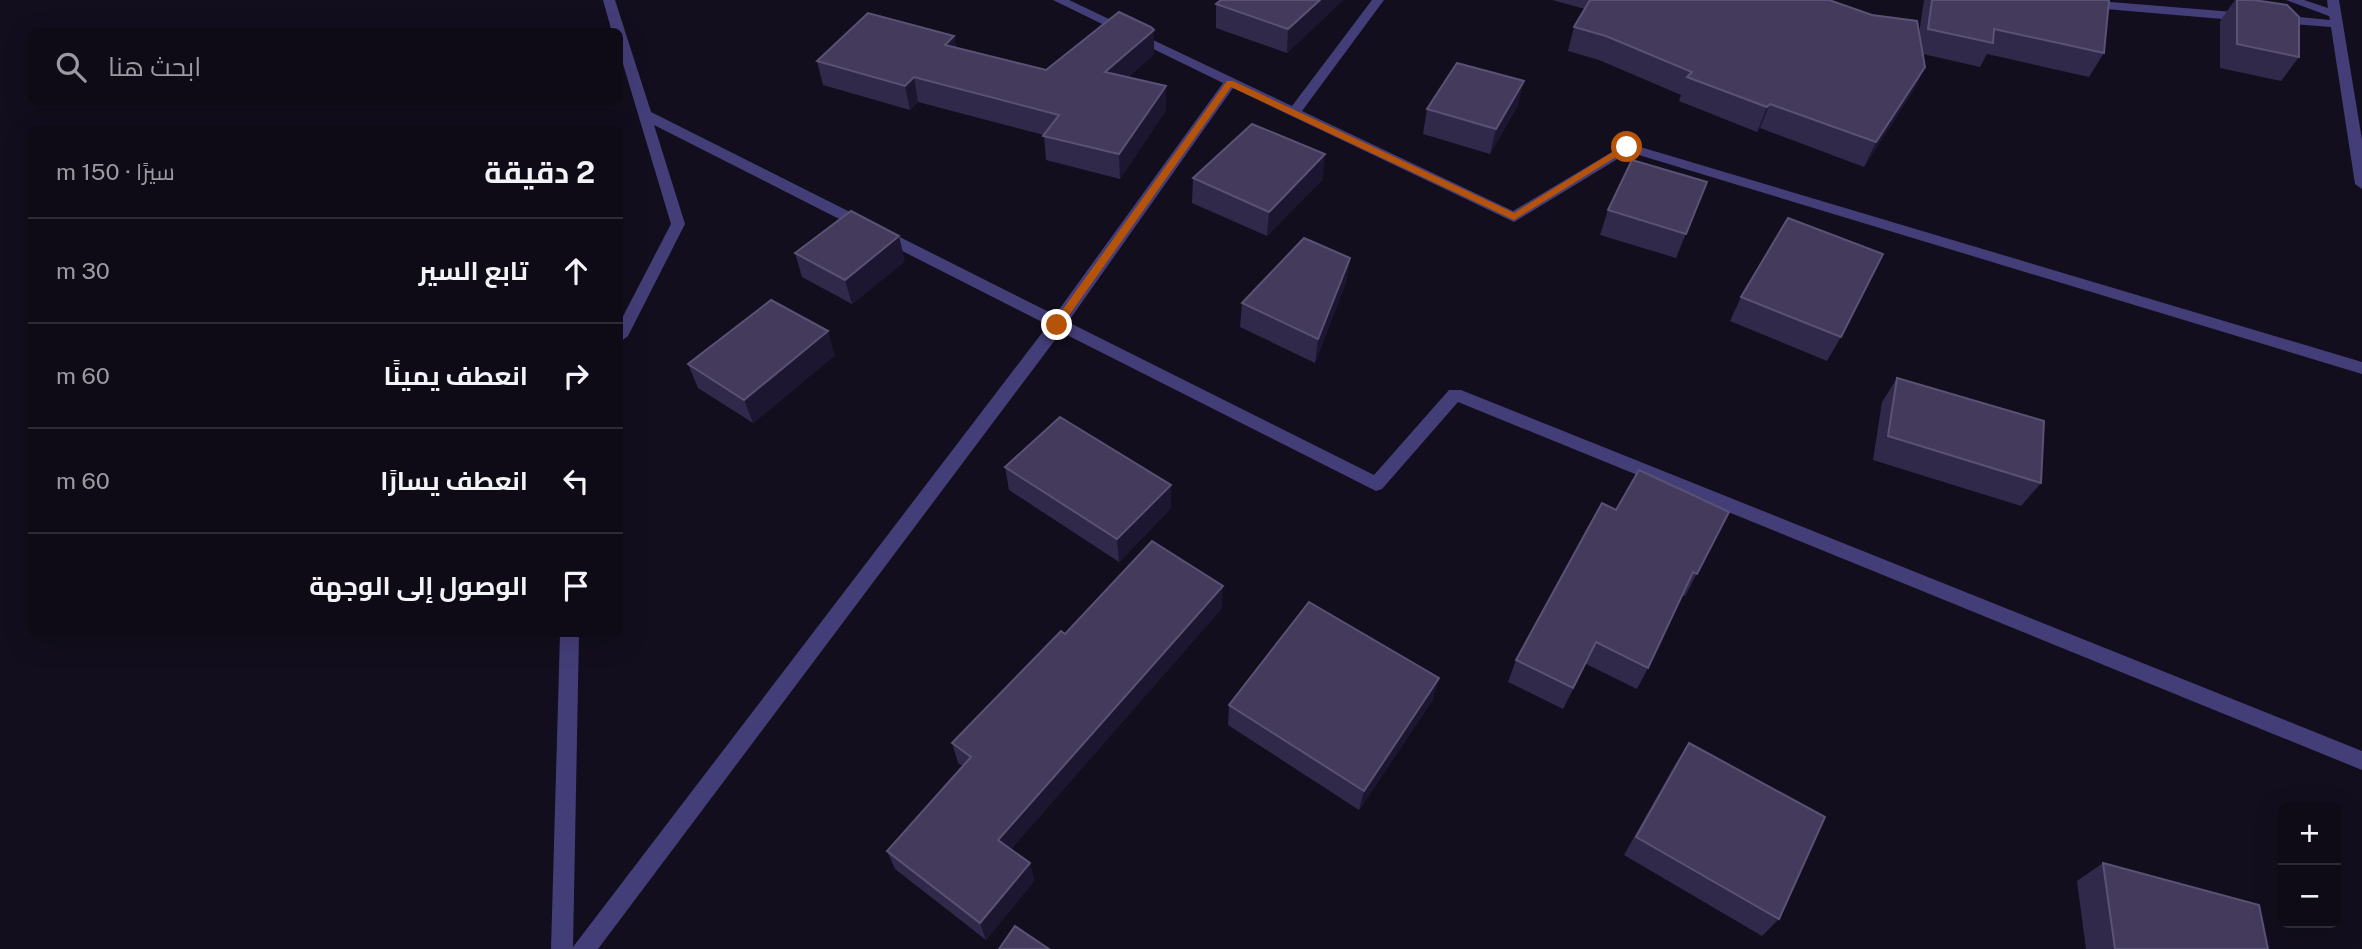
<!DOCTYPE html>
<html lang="ar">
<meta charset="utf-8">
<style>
body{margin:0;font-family:"Public Sans",Cairo,sans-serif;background:#1c1823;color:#f1f3f6;direction:rtl}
.controls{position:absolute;right:21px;bottom:21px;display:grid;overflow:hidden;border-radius:10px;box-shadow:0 7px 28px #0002}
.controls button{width:63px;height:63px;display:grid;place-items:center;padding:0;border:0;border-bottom:2px solid #2e2b35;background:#0e0a16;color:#f1f3f6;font:35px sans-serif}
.stop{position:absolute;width:21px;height:21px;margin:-16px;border:5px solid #b45309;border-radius:50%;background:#fff}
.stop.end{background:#b45309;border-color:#fff;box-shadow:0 2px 7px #0008}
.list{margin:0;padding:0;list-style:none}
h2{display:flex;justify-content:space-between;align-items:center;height:91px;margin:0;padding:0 28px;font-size:30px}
h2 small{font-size:23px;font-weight:400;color:#9b9aa1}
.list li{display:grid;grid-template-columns:46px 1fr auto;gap:21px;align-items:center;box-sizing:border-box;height:105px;padding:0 28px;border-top:2px solid #2e2b35}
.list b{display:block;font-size:26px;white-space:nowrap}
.list em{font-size:23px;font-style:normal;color:#9b9aa1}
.icon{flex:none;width:38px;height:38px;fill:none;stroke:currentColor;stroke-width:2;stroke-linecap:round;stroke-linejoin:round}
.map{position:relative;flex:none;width:2362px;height:949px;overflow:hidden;direction:ltr}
.search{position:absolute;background:#0e0a16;box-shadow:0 7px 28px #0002;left:28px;top:28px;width:595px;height:77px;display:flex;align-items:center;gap:18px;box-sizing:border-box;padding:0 24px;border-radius:10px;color:#9b9aa1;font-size:26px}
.panel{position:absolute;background:#0e0a16;box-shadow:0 7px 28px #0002;left:28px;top:126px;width:595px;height:511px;border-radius:10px;direction:rtl}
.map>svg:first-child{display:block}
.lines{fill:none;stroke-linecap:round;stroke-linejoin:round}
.minor{fill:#443e78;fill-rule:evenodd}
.wall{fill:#312949}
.shaded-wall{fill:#1d1630}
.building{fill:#433a5c;stroke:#5a5275;stroke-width:2}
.route{fill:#b45309}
</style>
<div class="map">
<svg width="2362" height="949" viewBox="0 0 2362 949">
<rect width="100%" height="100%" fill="#120e1d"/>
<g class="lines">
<g class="minor">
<polygon points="603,0 615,0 651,112 1055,315 1223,83 1053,0 1069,0 1292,106 1372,0 1384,0 1302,111 1513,211 1627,143 2362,362 2362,374 1629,152 1514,222 1233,88 1068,322 1374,475 1449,390 1461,390 2362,751 2362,770 1458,402 1382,489 1376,491 1061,332 598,949 551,949 560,634 579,634 573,947 1048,325 654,125 685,224 628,336 620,342 620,322 671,224 620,54 620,32 612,32"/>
<polygon points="2086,0 2246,13 2252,17 2246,21 2082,7 2080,4"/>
<polygon points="2286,0 2304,0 2328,8 2327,0 2339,0 2362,140 2362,189 2355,184 2331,27 2278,23 2272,19 2278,15 2330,20 2329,16"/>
</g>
</g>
<g class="wall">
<polygon points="1221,0 1343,0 1287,53 1216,28 1216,4"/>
<polygon points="1552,0 1829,0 1919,34 1924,0 2109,0 2104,53 2089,77 1987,54 1980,67 1923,54 1925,67 1913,91 1864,167 1760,128 1757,132 1679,101 1681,95 1599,60 1568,51 1574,27 1585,9"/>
<polygon points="2235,0 2254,0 2299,57 2281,81 2220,68 2220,21"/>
<polygon points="954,36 956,48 1046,70 1154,54 1128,77 1166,110 1120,179 1046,160 1044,135 918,102 910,110 823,85 817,61"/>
<polygon points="1518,105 1490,154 1423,134 1427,109"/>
<polygon points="1193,178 1323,179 1267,236 1192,203"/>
<polygon points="1707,182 1676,258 1600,235 1608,210"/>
<polygon points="795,253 905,261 852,304 802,277"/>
<polygon points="1350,258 1346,282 1315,363 1240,327 1242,303"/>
<polygon points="1741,297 1841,337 1827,361 1730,321"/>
<polygon points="835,355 753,423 698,388 688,364"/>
<polygon points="1897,378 2041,483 2021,506 1873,460 1882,402"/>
<polygon points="1005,467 1171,508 1119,562 1009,490"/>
<polygon points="1616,510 1729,512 1685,596 1682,595 1648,668 1637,689 1586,664 1563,709 1508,682 1516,660"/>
<polygon points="1222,608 1011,849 1030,863 1034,881 986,940 895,869 887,851 963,766 958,763 952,743 1065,634"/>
<polygon points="1433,699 1359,810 1228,725 1229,705"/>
<polygon points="1689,743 1779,919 1762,936 1624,855 1676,763"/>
<polygon points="2103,863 2268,949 2086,949 2077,881"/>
</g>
<g class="shaded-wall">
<polygon points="1320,0 1343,0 1287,53 1288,29"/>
<polygon points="1154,30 1154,54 1106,96 1105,72"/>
<polygon points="954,36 958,60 945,45"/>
<polygon points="1925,67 1913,91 1864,167 1876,142"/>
<polygon points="914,77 918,102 910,110 905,86"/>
<polygon points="1524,81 1518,105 1490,154 1496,129"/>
<polygon points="1166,86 1166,110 1120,179 1119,154"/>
<polygon points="1770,104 1760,128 1757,132 1767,107"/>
<polygon points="1325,154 1323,179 1267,236 1269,212"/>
<polygon points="899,236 905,261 852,304 845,280"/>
<polygon points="1350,258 1346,282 1315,363 1318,339"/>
<polygon points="828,331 835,355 753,423 744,400"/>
<polygon points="1171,485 1171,508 1119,562 1117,539"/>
<polygon points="1223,586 1222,608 1003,858 998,840"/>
<polygon points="1439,678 1433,699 1359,810 1364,791"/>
<polygon points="1030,863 1034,881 986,940 980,923"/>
</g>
<g class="building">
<polygon points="1221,0 1320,0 1288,29 1216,4"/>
<polygon points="1590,0 1829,0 1872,15 1917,21 1925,67 1876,142 1770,104 1767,107 1687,77 1692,72 1606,36 1574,27"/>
<polygon points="1932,0 2109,0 2104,53 1994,29 1993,43 1928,29"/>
<polygon points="2237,0 2254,0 2287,5 2299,17 2299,57 2237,44"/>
<polygon points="1119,12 1151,27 1154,30 1105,72 1166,86 1119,154 1043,136 1059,115 914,77 905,86 817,61 868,13 954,36 945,45 1046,70"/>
<polygon points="1457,63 1524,81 1496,129 1427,109"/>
<polygon points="1252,124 1325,154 1269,212 1193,178"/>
<polygon points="1632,160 1707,182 1686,234 1608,210"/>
<polygon points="851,211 899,236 845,280 795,253"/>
<polygon points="1788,218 1883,254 1841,337 1741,297"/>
<polygon points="1304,238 1350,258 1318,339 1242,303"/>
<polygon points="771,300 828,331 744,400 688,364"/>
<polygon points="1897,378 2044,421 2041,483 1888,436"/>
<polygon points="1060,417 1171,485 1117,539 1005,467"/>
<polygon points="1639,470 1729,512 1697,574 1693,572 1648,668 1596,642 1573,688 1516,660 1602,503 1616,510"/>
<polygon points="1152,541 1223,586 998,840 1030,863 980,923 887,851 971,757 952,743 1061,631 1065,634"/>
<polygon points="1309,602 1439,678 1364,791 1229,705"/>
<polygon points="1689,743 1825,817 1779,919 1636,837"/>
<polygon points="2103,863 2259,905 2268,949 2115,949"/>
<polygon points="1015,926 1049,949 999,949"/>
</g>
<polygon class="route" points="1227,81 1233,81 1514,213 1624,145 1632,147 1514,220 1231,87 1060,328 1053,328 1053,323"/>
</svg>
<div class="controls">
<button>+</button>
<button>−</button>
</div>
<div class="stop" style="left:1627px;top:147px"></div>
<div class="stop end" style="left:1057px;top:325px"></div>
<div class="search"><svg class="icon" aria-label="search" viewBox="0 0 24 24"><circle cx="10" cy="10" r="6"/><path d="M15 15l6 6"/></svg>ابحث هنا</div>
<section class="panel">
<h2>2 دقيقة<small>سيرًا · 150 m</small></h2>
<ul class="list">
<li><svg class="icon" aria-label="ahead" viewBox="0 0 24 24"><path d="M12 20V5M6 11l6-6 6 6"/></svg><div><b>تابع السير</b></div><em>30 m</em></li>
<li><svg class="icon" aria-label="right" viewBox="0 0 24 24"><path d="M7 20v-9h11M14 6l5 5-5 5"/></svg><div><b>انعطف يمينًا</b></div><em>60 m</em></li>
<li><svg class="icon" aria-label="left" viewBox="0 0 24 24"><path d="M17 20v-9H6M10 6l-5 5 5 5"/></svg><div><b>انعطف يسارًا</b></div><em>60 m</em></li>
<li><svg class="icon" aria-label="arrive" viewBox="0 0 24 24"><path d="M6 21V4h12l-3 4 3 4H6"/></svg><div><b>الوصول إلى الوجهة</b></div></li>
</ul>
</section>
</div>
